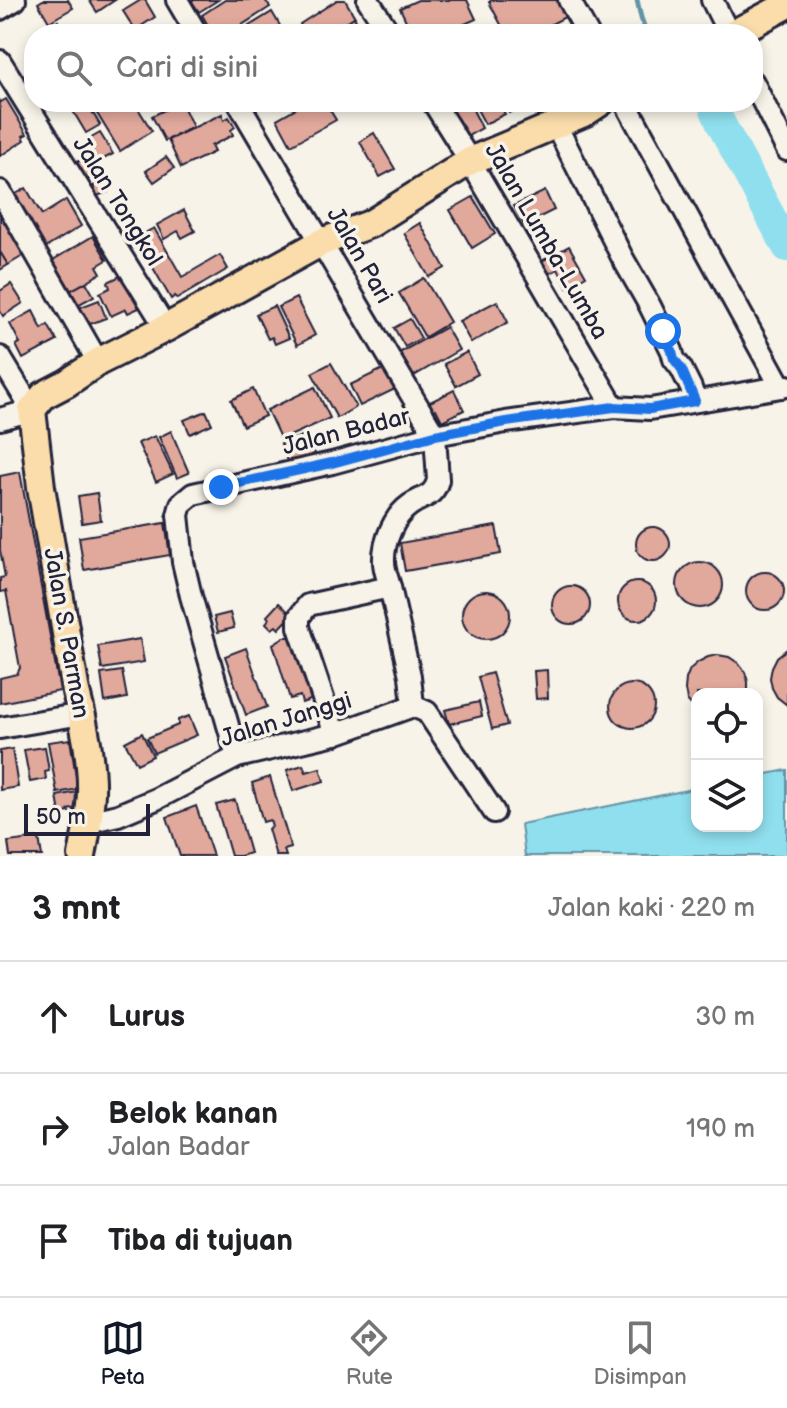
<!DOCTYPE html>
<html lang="id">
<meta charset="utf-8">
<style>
body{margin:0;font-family:"Balsamiq Sans",sans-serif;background:#f2f2f2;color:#202124}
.controls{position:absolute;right:24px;bottom:24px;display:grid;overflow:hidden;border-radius:16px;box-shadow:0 4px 12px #0003}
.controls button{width:72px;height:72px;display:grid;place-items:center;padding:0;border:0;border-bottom:2px solid #e0e0e0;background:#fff;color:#202124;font:40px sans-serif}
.scale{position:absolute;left:24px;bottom:20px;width:126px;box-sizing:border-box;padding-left:8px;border:4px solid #22223b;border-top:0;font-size:22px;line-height:28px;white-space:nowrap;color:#22223b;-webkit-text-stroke:6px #f7f3e8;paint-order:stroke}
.stop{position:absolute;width:24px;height:24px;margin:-18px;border:6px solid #1a73e8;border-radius:50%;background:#fff}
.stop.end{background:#1a73e8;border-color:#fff;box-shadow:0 2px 8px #0008}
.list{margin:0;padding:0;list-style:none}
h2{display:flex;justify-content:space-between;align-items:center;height:104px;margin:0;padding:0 32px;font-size:34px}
h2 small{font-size:26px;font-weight:400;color:#757577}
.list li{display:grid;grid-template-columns:52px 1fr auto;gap:24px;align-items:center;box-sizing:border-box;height:112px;padding:0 32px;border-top:2px solid #e0e0e0}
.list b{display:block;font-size:30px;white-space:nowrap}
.list p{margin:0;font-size:26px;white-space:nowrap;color:#757577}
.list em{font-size:26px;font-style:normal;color:#757577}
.icon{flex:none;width:44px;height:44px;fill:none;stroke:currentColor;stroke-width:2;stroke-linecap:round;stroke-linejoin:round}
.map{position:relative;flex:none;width:787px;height:856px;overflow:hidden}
.search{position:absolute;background:#fff;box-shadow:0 4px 12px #0003;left:24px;right:24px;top:24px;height:88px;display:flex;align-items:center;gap:20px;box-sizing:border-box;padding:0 28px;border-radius:32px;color:#757577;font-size:30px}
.sheet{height:440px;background:#fff}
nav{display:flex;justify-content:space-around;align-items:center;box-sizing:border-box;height:112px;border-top:2px solid #e0e0e0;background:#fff;font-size:22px;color:#757577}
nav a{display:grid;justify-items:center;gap:4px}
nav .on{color:#111827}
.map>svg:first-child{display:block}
.water{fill:#90dfee;stroke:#6493a6;stroke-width:2}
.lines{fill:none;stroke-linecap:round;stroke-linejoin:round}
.stream{stroke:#6493a6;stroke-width:5}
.river{stroke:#90dfee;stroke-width:30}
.building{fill:#e1a89c;stroke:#22223b;stroke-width:2}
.minor-casing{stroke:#22223b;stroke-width:26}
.major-casing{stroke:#22223b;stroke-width:32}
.minor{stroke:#f7f3e8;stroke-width:20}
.major{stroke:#faddab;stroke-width:26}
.route{stroke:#1a73e8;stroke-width:10}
.labels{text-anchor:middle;stroke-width:7;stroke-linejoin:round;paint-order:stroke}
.street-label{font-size:24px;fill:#22223b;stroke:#f7f3e8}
</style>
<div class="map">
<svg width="787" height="856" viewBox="0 0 787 856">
<rect width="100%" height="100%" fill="#f7f3e8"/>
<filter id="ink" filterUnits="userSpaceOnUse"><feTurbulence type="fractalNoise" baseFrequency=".0125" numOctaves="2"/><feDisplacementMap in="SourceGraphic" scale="16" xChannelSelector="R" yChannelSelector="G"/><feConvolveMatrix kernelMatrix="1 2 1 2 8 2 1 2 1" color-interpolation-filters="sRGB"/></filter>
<g filter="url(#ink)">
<polygon class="water" points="787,770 787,856 525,856 521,824 697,788 697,826 757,826 757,776"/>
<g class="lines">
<polyline class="stream" points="637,0 641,18 647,34"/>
<polyline class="river" points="712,102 720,122 787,247"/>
</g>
<g class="building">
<polygon points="43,0 68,0 73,8 49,22 38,3"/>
<polygon points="89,0 115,0 97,12"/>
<polygon points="141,0 145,0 155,17 135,30 123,11"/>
<polygon points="191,0 218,0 199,12"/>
<polygon points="225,0 265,0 270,7 228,34 213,34 202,15"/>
<polygon points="337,0 345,0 355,17 328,34 306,34 300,24"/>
<polygon points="418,0 467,0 476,19 442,34 412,34 400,8"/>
<polygon points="492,0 559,0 567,16 532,34 506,34 489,2"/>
<polygon points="272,12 282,29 273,34 236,34"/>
<polygon points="354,17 364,34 328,34"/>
<polygon points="58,21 66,34 38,34"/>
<polygon points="6,99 27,134 23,136 25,140 0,156 0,101 1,102"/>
<polygon points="90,102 134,102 152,131 120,151"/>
<polygon points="181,102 193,127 165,141 152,116"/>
<polygon points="307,102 325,102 336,120 291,145 277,119"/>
<polygon points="446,102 469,102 482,128 464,138"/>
<polygon points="473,102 498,102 505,114 485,124"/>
<polygon points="504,102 527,102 528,104 509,113"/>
<polygon points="87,103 100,125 86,133 73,111"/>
<polygon points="222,114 224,120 229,117 235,127 231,130 233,135 211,146 214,152 181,168 168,140"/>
<polygon points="100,133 113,154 98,162 86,141"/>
<polygon points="374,133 395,169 380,177 360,142"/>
<polygon points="90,155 100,172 87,180 77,162"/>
<polygon points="166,157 174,168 154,182 146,171"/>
<polygon points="104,181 108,192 97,196 93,186"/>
<polygon points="26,188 42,215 66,200 81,226 42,250 11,197"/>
<polygon points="545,191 554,210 524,225 514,206"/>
<polygon points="473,197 495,234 472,248 450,210"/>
<polygon points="184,210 195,231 182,238 178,231 164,239 157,225"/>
<polygon points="2,211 28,253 8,265 0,252 0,213"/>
<polygon points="420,223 445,268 429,277 404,233"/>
<polygon points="154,228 182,277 220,255 228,269 177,299 175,296 171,299 136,238"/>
<polygon points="93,236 107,260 97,266 101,273 71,291 53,260"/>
<polygon points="569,246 586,276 567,287 558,269 547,275 540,262"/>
<polygon points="0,252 8,265 0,270"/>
<polygon points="122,275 139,308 128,313 126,309 111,316 100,293 110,288 108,282"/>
<polygon points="424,278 450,322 425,337 399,293"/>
<polygon points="86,282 94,296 74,307 66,293"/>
<polygon points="11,284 23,303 3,316 0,311 0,291"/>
<polygon points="296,298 315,335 297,345 278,307"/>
<polygon points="99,300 106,318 85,326 78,308"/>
<polygon points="497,301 508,322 471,343 459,321"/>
<polygon points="274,306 289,338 275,344 272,337 268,339 256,314"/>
<polygon points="33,311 42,329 48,325 57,341 23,359 16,345 20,343 10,324"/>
<polygon points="410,319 421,338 405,347 394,328"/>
<polygon points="446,327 459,350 412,377 399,353"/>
<polygon points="467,352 478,374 456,386 444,364"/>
<polygon points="331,363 356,407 337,418 312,373"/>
<polygon points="385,368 395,389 360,406 350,385"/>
<polygon points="315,387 330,418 281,440 267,410"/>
<polygon points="253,389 265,416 243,426 231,400"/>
<polygon points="454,390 464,410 442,421 436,409 432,411 428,403"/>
<polygon points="206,411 212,424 190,434 184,420"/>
<polygon points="171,431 189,473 177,478 159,437"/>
<polygon points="307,434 315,454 288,464 281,444"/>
<polygon points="155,436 173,474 156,482 138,443"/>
<polygon points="20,472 60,691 0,703 0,678 17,674 20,668 6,591 0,592 0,578 5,577 0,550 0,476"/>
<polygon points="97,493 101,520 82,523 78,496"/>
<polygon points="165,523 170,555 84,570 79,537"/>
<polygon points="496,526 501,554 405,571 400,543"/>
<circle cx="653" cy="544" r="17"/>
<circle cx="700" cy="585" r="23"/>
<circle cx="765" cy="591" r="19"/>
<circle cx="637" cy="601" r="19"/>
<circle cx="571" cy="605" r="19"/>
<circle cx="486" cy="615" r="24"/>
<polygon points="279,603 292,615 279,629 276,626 272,629 266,623 269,619 267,616"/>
<polygon points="230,613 234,628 218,632 214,617"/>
<polygon points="284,637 298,637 316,698 302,703 300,696 290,699 273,644"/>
<polygon points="140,639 144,662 102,669 98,646"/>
<polygon points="246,648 267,707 246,715 225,656"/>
<polygon points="787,649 787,705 777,697 772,688 770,678 772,667 777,657"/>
<polygon points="718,655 729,657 738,663 745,672 748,682 748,694 697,694 697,712 687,700 685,690 686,679 690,669 698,662 708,657"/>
<polygon points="547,670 548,698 536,699 534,671"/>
<polygon points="122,671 127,698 105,702 101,674"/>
<polygon points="492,673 507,725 492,729 478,677"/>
<circle cx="632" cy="706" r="22"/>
<polygon points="479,702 482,716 449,724 445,710"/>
<polygon points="189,716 197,735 154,753 147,738 178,725 178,720"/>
<polygon points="142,733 153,756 137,764 125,742"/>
<polygon points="70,739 78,789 57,793 48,742"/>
<polygon points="45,747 49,771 45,772 46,779 30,782 24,750"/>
<polygon points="12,749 18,787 0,790 0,751"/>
<polygon points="303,765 306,772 320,768 324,781 293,791 287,770"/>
<polygon points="270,777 291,848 284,850 286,856 276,856 268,829 272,826 270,820 263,822 252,783"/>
<polygon points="77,792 80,807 68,810 69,812 60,814 57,796"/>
<polygon points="235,800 250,853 240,856 231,856 216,805"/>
<polygon points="196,806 213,856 180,856 167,817"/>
<polygon points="39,838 42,856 10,856 8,842"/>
</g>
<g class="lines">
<g class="minor-casing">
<g id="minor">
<polyline points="177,0 197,34"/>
<polyline points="368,0 390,34"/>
<polyline points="569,0 588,34"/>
<polyline points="712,0 729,34"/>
<polyline points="0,9 15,0"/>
<polyline points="0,61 166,328"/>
<polyline points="753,82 787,150"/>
<path d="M238,102L435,435L438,480C434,497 423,496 410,505C394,516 383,542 384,562C384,570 388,579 390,587"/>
<polyline points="433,102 470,161 614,407"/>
<polyline points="625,102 781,387"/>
<polyline points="556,125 622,257 650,306 672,351 674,359 681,368 691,388 695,401"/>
<polyline points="0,191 98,362"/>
<polyline points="0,357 32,410 0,419"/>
<polyline points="413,706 427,712 494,812"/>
<polyline points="0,728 82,714"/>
<polyline points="335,734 299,627 299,617 308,605 390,587 410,676 413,706"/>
<polyline points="237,757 191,596 183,562 178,515 181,504 193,494 332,463 435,435 506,422 614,407 650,409 787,386"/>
<polyline points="88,822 118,815 156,799 237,757 335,734 413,706"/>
</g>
</g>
<g class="major-casing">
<g id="major">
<polyline points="733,34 787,5"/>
<path d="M82,856C86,835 90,814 91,793C92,763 84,721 76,692L41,487L32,410L44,395L67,383L98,362L166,328L322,242L370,224L470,161L586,112L601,102"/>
</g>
</g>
<use href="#minor" class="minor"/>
<use href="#major" class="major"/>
</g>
</g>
<g class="lines" filter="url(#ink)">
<polyline class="route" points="221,487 332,463 435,435 506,422 614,407 650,409 695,401 681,368 674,359 672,351 663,331"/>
</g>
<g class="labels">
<g class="street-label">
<text transform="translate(118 201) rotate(58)" y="8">Jalan Tongkol</text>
<text transform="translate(547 241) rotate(60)" y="8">Jalan Lumba-Lumba</text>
<text transform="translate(360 255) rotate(60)" y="8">Jalan Pari</text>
<text transform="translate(346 431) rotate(-14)" y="8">Jalan Badar</text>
<text transform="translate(67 633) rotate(80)" y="8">Jalan S. Parman</text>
<text transform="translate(286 719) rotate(-17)" y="8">Jalan Janggi</text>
</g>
</g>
</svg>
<div class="controls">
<button><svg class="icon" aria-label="locate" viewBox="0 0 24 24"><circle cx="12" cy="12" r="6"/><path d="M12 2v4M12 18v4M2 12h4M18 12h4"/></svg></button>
<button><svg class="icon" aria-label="layers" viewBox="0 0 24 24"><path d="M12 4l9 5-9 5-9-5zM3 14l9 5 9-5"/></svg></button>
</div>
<div class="scale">50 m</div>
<div class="stop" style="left:663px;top:331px"></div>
<div class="stop end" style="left:221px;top:487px"></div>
<div class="search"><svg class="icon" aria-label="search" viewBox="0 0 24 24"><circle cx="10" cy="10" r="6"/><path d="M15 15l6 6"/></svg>Cari di sini</div>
</div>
<section class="sheet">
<h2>3 mnt<small>Jalan kaki · 220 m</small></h2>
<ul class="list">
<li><svg class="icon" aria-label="ahead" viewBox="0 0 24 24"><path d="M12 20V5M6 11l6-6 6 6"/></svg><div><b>Lurus</b></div><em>30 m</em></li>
<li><svg class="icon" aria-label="right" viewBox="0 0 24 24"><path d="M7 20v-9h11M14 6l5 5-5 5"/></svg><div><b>Belok kanan</b><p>Jalan Badar</p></div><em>190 m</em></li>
<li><svg class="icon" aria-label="arrive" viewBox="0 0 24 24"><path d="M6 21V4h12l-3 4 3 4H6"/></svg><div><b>Tiba di tujuan</b></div></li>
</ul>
</section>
<nav>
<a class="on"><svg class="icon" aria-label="map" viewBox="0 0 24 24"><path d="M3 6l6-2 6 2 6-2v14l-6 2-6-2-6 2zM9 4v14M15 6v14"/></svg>Peta</a>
<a><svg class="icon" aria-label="directions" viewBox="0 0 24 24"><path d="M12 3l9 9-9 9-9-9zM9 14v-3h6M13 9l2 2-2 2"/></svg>Rute</a>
<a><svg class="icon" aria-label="saved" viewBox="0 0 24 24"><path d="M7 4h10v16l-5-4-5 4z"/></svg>Disimpan</a>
</nav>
